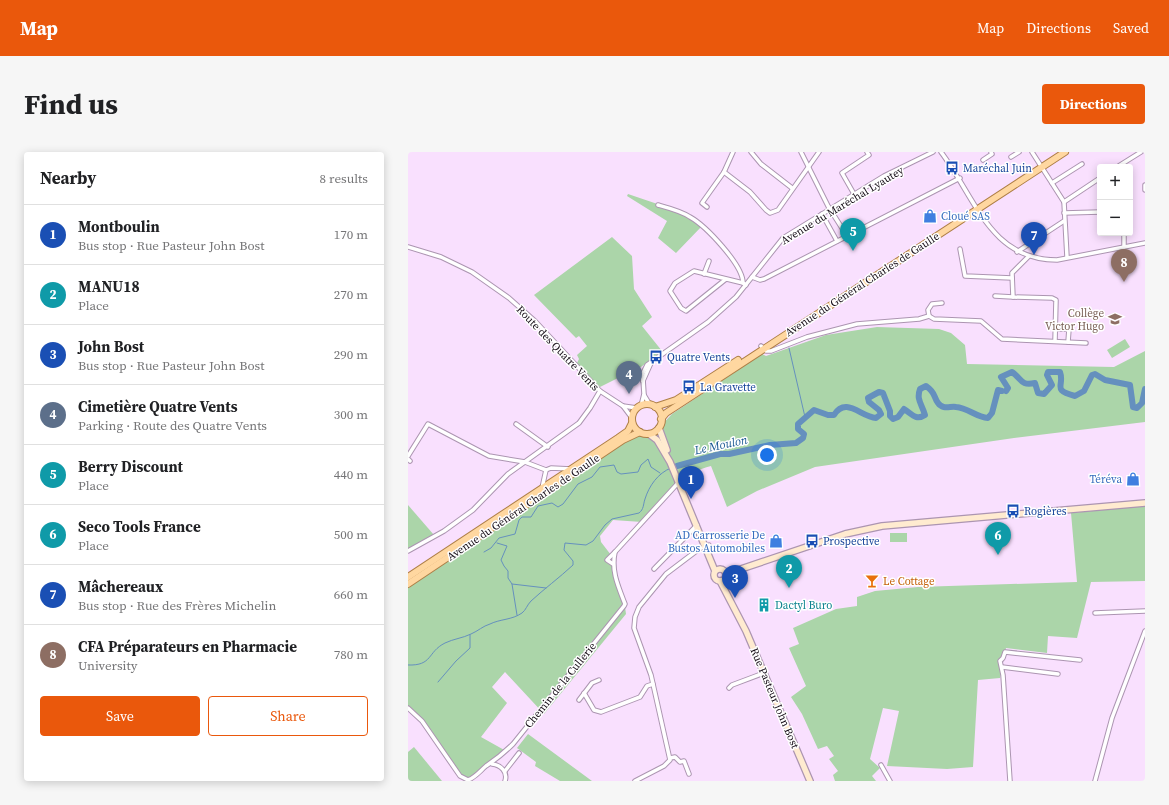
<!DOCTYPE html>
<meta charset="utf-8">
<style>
body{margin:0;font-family:"Source Serif 4",serif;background:#f6f6f6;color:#202124}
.controls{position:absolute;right:12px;top:12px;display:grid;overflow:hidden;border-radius:4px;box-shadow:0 2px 10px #0003}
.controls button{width:36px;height:36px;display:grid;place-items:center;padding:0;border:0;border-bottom:1px solid #e0e0e0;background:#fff;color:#202124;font:20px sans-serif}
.you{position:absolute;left:359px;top:303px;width:14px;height:14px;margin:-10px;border:3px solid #fff;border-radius:50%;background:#1a73e8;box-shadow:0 0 0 6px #1a73e833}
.badge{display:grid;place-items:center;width:26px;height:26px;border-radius:50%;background:#ea580c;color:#fff;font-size:13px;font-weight:700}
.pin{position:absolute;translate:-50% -33px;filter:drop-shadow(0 1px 2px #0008)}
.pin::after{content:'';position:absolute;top:21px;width:14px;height:12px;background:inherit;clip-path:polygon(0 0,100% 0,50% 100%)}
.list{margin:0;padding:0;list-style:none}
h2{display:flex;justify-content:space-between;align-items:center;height:52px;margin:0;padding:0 16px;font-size:17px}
h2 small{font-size:13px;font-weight:400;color:#757577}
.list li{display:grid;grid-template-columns:26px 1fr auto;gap:12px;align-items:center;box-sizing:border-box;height:60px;padding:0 16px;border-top:1px solid #e0e0e0}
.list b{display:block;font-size:15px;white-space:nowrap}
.list p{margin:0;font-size:13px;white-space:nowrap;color:#757577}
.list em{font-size:13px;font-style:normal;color:#757577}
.actions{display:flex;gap:8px;padding:12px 16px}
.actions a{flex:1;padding:9px 0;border:1px solid #ea580c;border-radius:4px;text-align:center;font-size:14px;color:#ea580c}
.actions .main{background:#ea580c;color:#fff}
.map{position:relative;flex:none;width:737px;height:629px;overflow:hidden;border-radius:4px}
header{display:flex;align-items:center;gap:24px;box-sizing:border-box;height:56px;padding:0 20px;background:#ea580c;color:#fff}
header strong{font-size:19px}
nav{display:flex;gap:22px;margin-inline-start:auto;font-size:14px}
.intro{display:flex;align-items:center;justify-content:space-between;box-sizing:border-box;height:96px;padding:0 24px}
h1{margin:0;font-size:28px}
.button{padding:10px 18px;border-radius:4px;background:#ea580c;color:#fff;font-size:14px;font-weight:700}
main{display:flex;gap:24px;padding:0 24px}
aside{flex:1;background:#fff;border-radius:4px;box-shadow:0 2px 10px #0003}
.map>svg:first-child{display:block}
.green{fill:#abd5a9}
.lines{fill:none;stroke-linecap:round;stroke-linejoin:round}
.stream{stroke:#6590be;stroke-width:1}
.river{stroke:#6590be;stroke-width:6}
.minor-casing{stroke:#ac95b1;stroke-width:5.5}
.secondary-casing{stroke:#ac95b1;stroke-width:8}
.primary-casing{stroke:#ae7f47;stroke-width:8}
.minor{stroke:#fff;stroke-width:3.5}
.secondary{stroke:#ffebd0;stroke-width:5.5}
.primary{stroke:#ffd7a0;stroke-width:6}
.labels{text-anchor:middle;stroke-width:3;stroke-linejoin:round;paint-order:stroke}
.transit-label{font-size:11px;fill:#164399;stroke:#fff;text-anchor:start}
.street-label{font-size:11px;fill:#170e18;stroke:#fff}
.shop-label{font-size:11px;fill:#366cbe;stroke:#fff;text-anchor:end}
.education-label{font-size:11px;fill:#785e54;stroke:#fff;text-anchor:end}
.food-label{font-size:11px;fill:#c56008;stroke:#fff;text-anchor:start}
.culture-label{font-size:11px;fill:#0d838f;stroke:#fff;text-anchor:start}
.water-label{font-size:12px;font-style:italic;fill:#195792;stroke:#fff}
</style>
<header>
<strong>Map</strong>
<nav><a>Map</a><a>Directions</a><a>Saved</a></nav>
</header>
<div class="intro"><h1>Find us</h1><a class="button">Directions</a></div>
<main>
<aside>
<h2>Nearby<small>8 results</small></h2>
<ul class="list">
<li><span class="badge" style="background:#1a4fb4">1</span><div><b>Montboulin</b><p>Bus stop · Rue Pasteur John Bost</p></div><em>170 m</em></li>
<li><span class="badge" style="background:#0f9aa8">2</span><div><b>MANU18</b><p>Place</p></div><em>270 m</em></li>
<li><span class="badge" style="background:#1a4fb4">3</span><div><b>John Bost</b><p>Bus stop · Rue Pasteur John Bost</p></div><em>290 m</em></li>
<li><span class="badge" style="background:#5c6f8a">4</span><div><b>Cimetière Quatre Vents</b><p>Parking · Route des Quatre Vents</p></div><em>300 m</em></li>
<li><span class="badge" style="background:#0f9aa8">5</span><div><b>Berry Discount</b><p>Place</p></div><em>440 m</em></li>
<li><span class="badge" style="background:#0f9aa8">6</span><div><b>Seco Tools France</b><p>Place</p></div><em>500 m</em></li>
<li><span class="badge" style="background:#1a4fb4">7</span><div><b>Mâchereaux</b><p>Bus stop · Rue des Frères Michelin</p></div><em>660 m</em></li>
<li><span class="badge" style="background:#8d6e63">8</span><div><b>CFA Préparateurs en Pharmacie</b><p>University</p></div><em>780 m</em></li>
</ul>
<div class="actions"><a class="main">Save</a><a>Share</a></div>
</aside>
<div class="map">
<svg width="737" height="629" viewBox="0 0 737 629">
<rect width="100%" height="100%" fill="#f9e0fe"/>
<g class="green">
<polygon points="220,42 273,60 294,74 268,101 250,86 259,69 219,44"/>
<polygon points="204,85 224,104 226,137 244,165 234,174 254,199 225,221 216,223 192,235 185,230 169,211 171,207 169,203 179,194 171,184 168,186 126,143"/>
<path d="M469,175L531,177L543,181L557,193L559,212L706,215L737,199V270L606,286L407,315L349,339L319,355L303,314C273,321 254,348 234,370L205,368L192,384L193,390L203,403L200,406C211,420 216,445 218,462L136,562L97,520L84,535L99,551L73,585L98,599L60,628L52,624L14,569L0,556V432L232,280L237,283L248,279L264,262L354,202L358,204L418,183Z"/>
<polygon points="717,187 722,195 704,206 699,198"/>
<polygon points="0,353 26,383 0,398"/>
<polygon points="737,354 737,429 683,430 669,486 640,484 639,501 598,496 592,526 570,528 565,615 539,617 479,614 491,559 475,556 462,607 472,616 464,624 468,629 427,629 425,623 430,619 421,607 426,604 419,594 410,597 394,562 383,545 398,534 381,496 391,492 385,476 428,457 449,454 449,445 467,439 510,435 669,430 663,361"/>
<rect x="482" y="381" width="17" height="9"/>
<polygon points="120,582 184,629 152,629 127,614 128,610 109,596"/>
<polygon points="6,595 34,629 0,629 0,600"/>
</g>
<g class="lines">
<g class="stream">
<polyline points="381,196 397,265"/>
<polyline points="89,391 99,394 93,408 96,414 100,419 100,426 104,432 109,463"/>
<polyline points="76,400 83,396 91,386 107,382 111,368 114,365 123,365 130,354 144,351 150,355 155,352 170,332 184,325 192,315 206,313 209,320 213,322 230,320 233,313 240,307 243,315 252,321"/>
<polyline points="104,432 138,436"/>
<path d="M0,513C25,514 19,500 37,491C45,487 55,486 63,482C70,479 75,474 82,472C92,467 104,468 114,461C118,458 119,453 123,449C136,437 151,426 165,413V409L156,398L157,391L178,393L185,389L197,373L204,367L231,361C236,357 235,353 237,347C241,334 250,321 263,316"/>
<polyline points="30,530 48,509 62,496 62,483"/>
</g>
<g class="river">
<path d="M598,239L600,236L593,225L604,220C614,227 612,234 627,231L630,241L636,242L644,233L639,223L640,220H652C657,234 643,238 667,244L676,239L684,223L687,222L697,228L722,233L725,255L729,256L734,251L737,237"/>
<path d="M269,314L312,302H321L362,293L388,291L395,286L396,282L390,277V272L406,258L420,263H426C438,244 453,265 468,266L473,262L471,258L461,250L460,246L471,240L475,241L482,259V264L485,267L490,265L496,257C504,262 508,269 517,263C514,252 508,248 512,237L518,234C528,241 525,244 530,251C535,258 542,254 548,255C560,256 568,265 580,266L584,261L590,238L594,239"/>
</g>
<g class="minor-casing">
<g id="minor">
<polyline points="325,0 316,20 342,40 358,58 362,61 370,58 411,0"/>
<polyline points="343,0 353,12 384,36"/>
<polyline points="393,0 420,54 439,84"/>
<path d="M533,0C567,45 582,108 649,108L737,91"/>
<polyline points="624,0 656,50 659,105"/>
<polyline points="603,5 611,0"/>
<polyline points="575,8 584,2 583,0"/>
<polyline points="709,15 733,0"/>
<polyline points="644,31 674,12"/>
<polyline points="737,33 737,38"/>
<polyline points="446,42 434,21 461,3 459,0"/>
<polyline points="656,50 692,26"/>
<path d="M250,53C261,56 273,59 282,65C298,74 335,113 335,131"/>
<polyline points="299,55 294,51 316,20"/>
<polyline points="656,61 692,60"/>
<polyline points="414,62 429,89"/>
<polyline points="716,81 716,95"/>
<polyline points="0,95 33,105 64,120 101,146 127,169 192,239 215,254 229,256"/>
<polyline points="552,97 557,124 604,126"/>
<polyline points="609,100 656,69"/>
<polyline points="621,104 604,121 605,145 644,146 648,148 647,189"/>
<polyline points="296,122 301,109"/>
<polyline points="344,125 352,128 356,127 552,26"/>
<polyline points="318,127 278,159 273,156 262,139 267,131 286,119 335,131 338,133"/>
<polyline points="587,144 605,145"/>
<polyline points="521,164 526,167 573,169 594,187 678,191"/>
<polyline points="521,164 520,158 524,152 534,151"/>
<polyline points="648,177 661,177 660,190"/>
<polyline points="353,194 358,199 363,199 399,185 449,172 511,167 521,164"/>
<polyline points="235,229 234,223 239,213 300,170 328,145 375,86 476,24 525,0"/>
<polyline points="235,229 243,211"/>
<polyline points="236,243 242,253"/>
<polyline points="215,254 224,266"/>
<polyline points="233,254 236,242 235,227"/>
<polyline points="108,272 140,295"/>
<polyline points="0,304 20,272 81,304 117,310 138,318"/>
<polyline points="0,307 2,309"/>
<polyline points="138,318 143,316 163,317"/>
<polyline points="134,336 138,318"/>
<polyline points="0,399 36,379 65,358 100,322 171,271 182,256 192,239"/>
<polyline points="205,412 199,408 207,400"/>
<polyline points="246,417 289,373"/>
<polyline points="687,461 737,459"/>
<polyline points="594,515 650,522"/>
<polyline points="321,536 324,533 356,521"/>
<polyline points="176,541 186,558 193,560 232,545 239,534 245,532"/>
<polyline points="171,548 184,531 191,528"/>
<path d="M0,556L14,569L52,624L60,628C68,625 72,619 78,614C87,608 96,601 105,592L216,454L217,452C210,434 203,419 207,400L271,330"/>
<polyline points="262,606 267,605 272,610 276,609 281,622"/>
<path d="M84,612C93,613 100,620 97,629"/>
<polyline points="473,613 482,629"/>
<polyline points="97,619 111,601"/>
<polyline points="227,629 256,614 262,608 243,523 226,476 227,465 231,455 258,422 291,397 301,393"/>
<polyline points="602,629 595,523 592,509 595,506 597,500 672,508"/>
<polyline points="687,629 704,566 737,479"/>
</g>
</g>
<g class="secondary-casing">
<g id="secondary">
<polyline points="251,276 259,298"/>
<polyline points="241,282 249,288 262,310 307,419"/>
<circle cx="312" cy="423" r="6"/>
<polyline points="318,422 437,382 474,374 737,351"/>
<polyline points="312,429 338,479 402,629"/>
</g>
</g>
<g class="primary-casing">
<g id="primary">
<circle cx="239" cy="267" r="15"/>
<polyline points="247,255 268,248 330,208"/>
<polyline points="253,267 258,261 657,0"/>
<polyline points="0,425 210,286 220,279 224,271"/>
<polyline points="0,432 215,288 232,280"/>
</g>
</g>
<use href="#minor" class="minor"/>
<use href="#secondary" class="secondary"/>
<use href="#primary" class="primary"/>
</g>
<defs>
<g id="bus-bare" transform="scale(1.08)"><path d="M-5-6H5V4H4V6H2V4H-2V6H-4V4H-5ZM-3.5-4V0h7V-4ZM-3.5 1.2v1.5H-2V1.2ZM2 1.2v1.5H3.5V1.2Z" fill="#1a4fb4" stroke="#fff" stroke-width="2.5" paint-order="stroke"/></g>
<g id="shop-bare" transform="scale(1.08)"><path d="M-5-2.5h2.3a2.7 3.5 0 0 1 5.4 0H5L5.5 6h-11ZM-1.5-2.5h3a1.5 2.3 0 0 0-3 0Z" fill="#3f7fe0" stroke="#fff" stroke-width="2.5" paint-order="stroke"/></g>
<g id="school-bare" transform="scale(1.08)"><path d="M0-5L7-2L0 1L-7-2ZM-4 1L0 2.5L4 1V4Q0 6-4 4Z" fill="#8d6e63" stroke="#fff" stroke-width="2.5" paint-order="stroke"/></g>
<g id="bar-bare" transform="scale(1.08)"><path d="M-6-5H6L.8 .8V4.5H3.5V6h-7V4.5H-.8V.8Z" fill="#e8710a" stroke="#fff" stroke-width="2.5" paint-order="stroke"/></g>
<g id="building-bare" transform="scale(1.08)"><path d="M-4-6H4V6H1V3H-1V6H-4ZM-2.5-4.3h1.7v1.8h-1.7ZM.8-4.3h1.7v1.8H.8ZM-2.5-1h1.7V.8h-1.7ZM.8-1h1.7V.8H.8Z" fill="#0f9aa8" stroke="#fff" stroke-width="2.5" paint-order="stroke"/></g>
</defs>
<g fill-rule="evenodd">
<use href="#bus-bare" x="544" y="16"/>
<use href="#shop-bare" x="522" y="64"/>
<use href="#school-bare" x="707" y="167"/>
<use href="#bus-bare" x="248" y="205"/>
<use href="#bus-bare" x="281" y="235"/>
<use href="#shop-bare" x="725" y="327"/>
<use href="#bus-bare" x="605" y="359"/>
<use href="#shop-bare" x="368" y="389"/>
<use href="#bus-bare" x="404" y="389"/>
<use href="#bar-bare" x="464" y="429"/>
<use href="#building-bare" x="356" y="453"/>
</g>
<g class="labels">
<g class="transit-label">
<text x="555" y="20">Maréchal Juin</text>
<text x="259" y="209">Quatre Vents</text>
<text x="292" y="239">La Gravette</text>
<text x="616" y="363">Rogières</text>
<text x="415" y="393">Prospective</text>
</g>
<g class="street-label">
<text transform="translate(434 53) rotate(-31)" y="4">Avenue du Maréchal Lyautey</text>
<text transform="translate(454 132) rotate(-33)" y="4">Avenue du Général Charles de Gaulle</text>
<text transform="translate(150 196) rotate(46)" y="4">Route des Quatre Vents</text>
<text transform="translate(115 355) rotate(-34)" y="4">Avenue du Général Charles de Gaulle</text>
<text transform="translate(152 533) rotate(-51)" y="4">Chemin de la Cullerie</text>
<text transform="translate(367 546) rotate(67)" y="4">Rue Pasteur John Bost</text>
</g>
<g class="shop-label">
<text x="533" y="68" text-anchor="start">Cloué SAS</text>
<text x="714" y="331">Téréva</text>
<text x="357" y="387">AD Carrosserie De<tspan x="357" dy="13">Bustos Automobiles</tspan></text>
</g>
<g class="education-label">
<text x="696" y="165">Collège<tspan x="696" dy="13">Victor Hugo</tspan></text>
</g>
<g class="food-label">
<text x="475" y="433">Le Cottage</text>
</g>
<g class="culture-label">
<text x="367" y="457">Dactyl Buro</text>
</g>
<g class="water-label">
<text transform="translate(313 293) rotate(-12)" y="4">Le Moulon</text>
</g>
</g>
</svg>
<div class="controls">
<button>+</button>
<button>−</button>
</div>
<div class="you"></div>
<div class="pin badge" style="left:283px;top:347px;background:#1a4fb4">1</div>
<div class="pin badge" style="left:381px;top:436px;background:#0f9aa8">2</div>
<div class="pin badge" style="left:327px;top:446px;background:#1a4fb4">3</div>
<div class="pin badge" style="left:221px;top:242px;background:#5c6f8a">4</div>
<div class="pin badge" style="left:445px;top:99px;background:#0f9aa8">5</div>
<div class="pin badge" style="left:590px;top:403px;background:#0f9aa8">6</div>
<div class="pin badge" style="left:626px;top:103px;background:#1a4fb4">7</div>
<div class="pin badge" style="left:716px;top:130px;background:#8d6e63">8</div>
</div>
</main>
